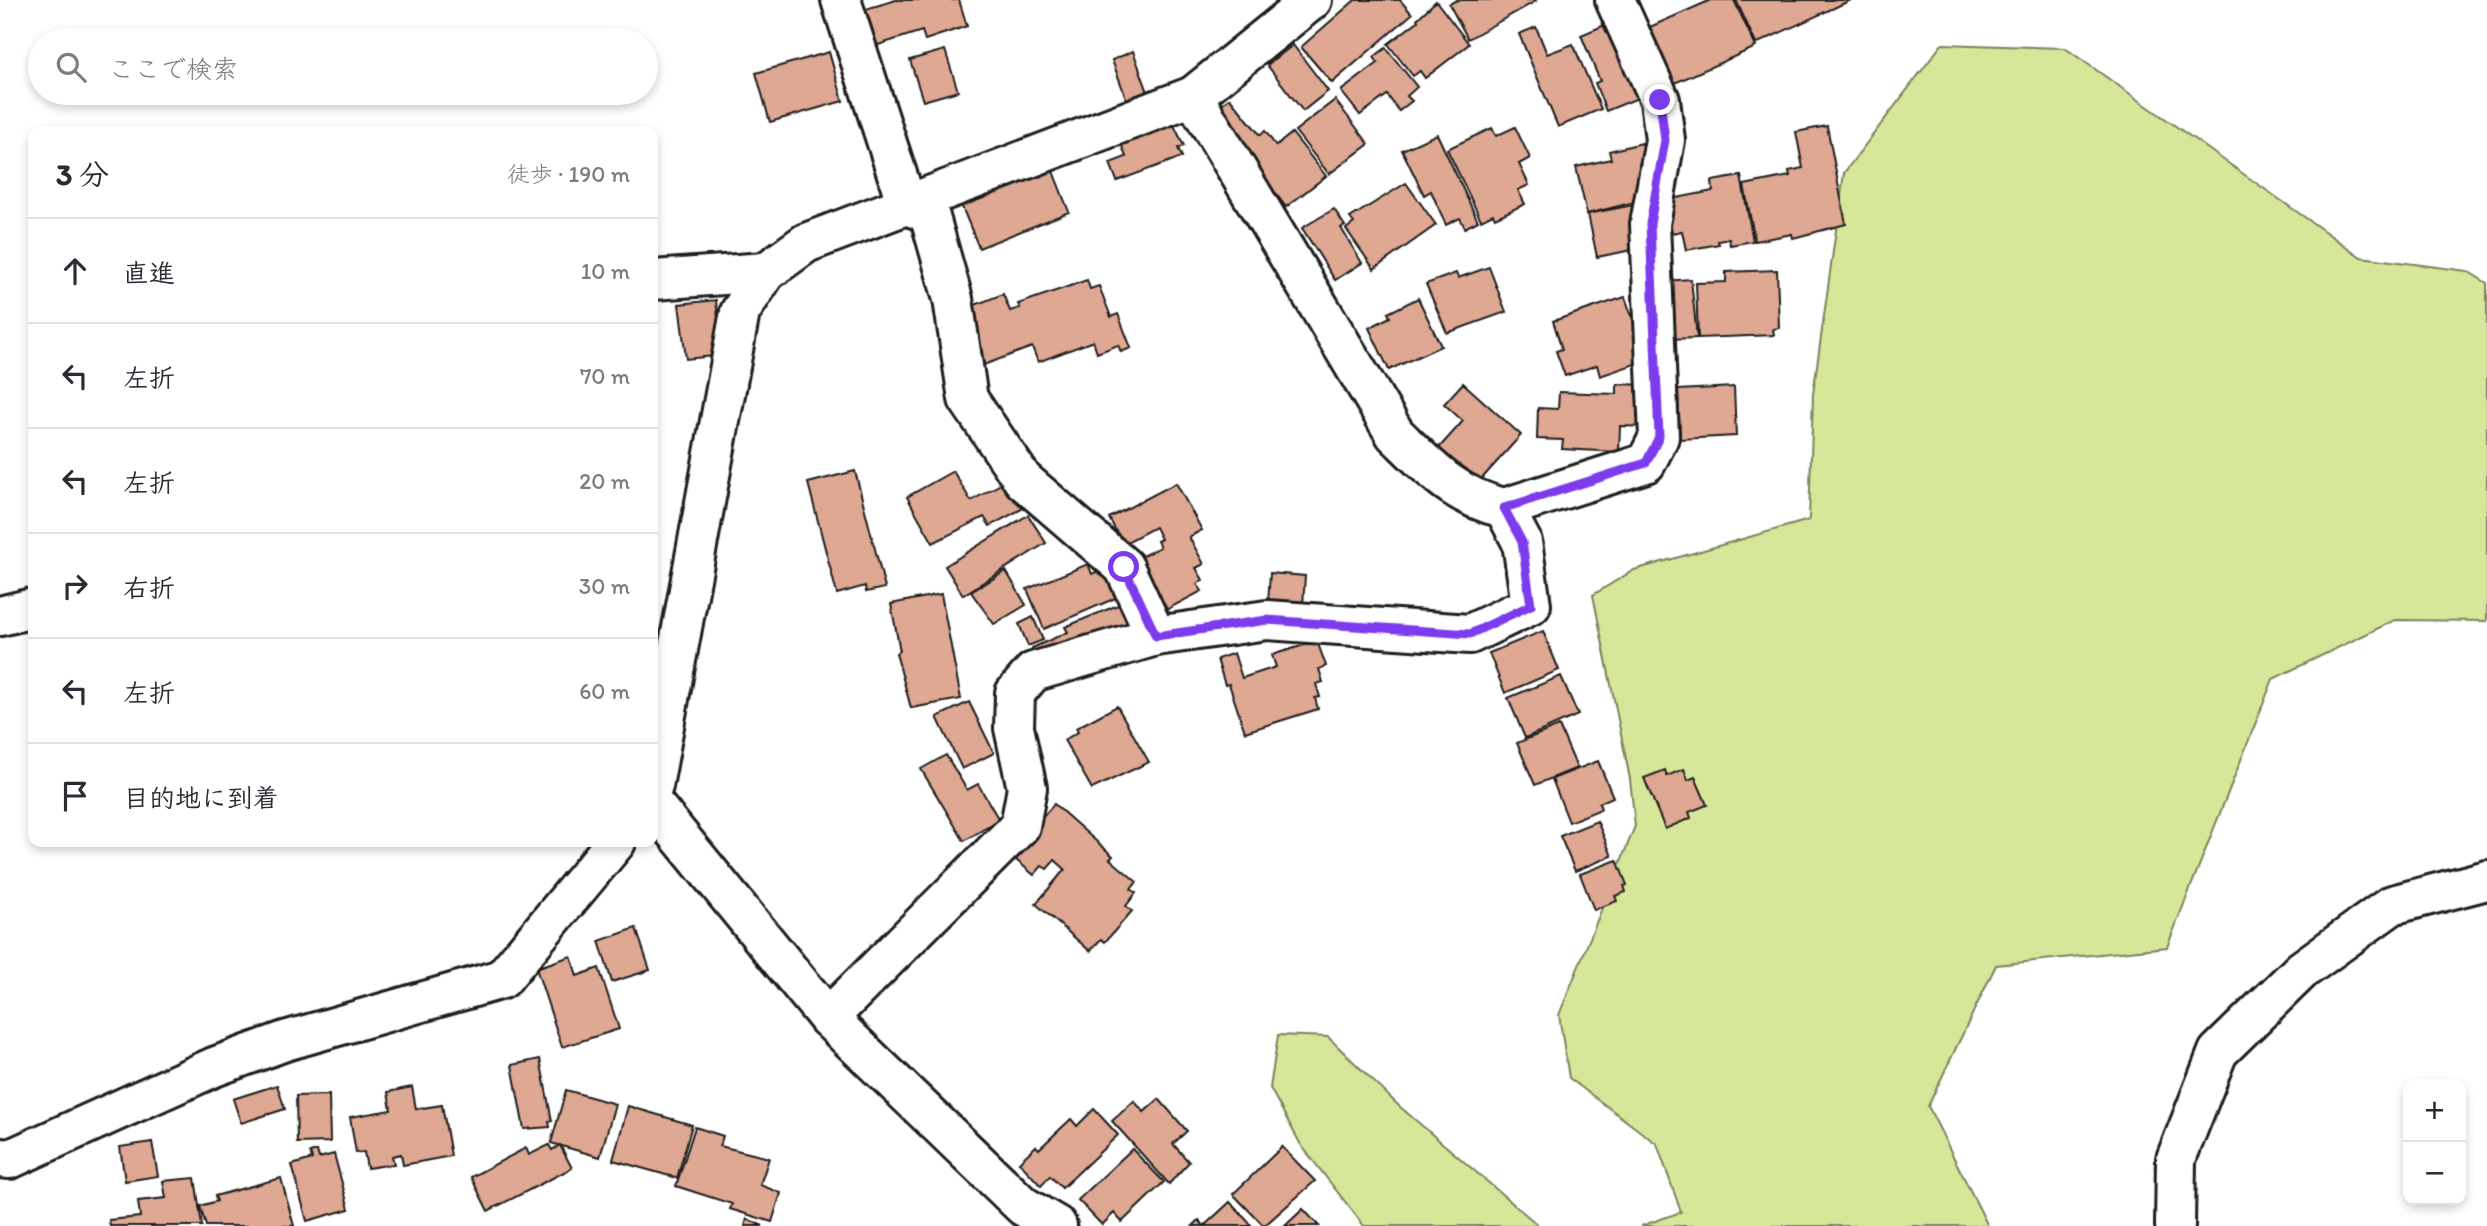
<!DOCTYPE html>
<html lang="ja">
<meta charset="utf-8">
<style>
body{margin:0;font-family:Itim,"Klee One",sans-serif;background:#f7f7f7;color:#2b2b33}
.controls{position:absolute;right:21px;bottom:21px;display:grid;overflow:hidden;border-radius:14px;box-shadow:0 4px 10px #0003}
.controls button{width:63px;height:63px;display:grid;place-items:center;padding:0;border:0;border-bottom:2px solid #e1e1e2;background:#fff;color:#2b2b33;font:35px sans-serif}
.stop{position:absolute;width:21px;height:21px;margin:-16px;border:5px solid #7c3aed;border-radius:50%;background:#fff}
.stop.end{background:#7c3aed;border-color:#fff;box-shadow:0 2px 7px #0008}
.list{margin:0;padding:0;list-style:none}
h2{display:flex;justify-content:space-between;align-items:center;height:91px;margin:0;padding:0 28px;font-size:30px}
h2 small{font-size:23px;font-weight:400;color:#7c7c81}
.list li{display:grid;grid-template-columns:46px 1fr auto;gap:21px;align-items:center;box-sizing:border-box;height:105px;padding:0 28px;border-top:2px solid #e1e1e2}
.list b{display:block;font-size:26px;white-space:nowrap}
.list em{font-size:23px;font-style:normal;color:#7c7c81}
.icon{flex:none;width:38px;height:38px;fill:none;stroke:currentColor;stroke-width:2;stroke-linecap:round;stroke-linejoin:round}
.map{position:relative;flex:none;width:2487px;height:1226px;overflow:hidden}
.search{position:absolute;background:#fff;box-shadow:0 4px 10px #0003;left:28px;top:28px;width:630px;height:77px;display:flex;align-items:center;gap:18px;box-sizing:border-box;padding:0 24px;border-radius:38px;color:#7c7c81;font-size:26px}
.panel{position:absolute;background:#fff;box-shadow:0 4px 10px #0003;left:28px;top:126px;width:630px;height:721px;border-radius:14px}
.map>svg:first-child{display:block}
.green{fill:#d7e79a;stroke:#7a825b;stroke-width:2}
.building{fill:#dea893;stroke:#1c1c1c;stroke-width:2}
.lines{fill:none;stroke-linecap:round;stroke-linejoin:round}
.minor-casing{stroke:#1c1c1c;stroke-width:44}
.minor{stroke:#fff;stroke-width:38}
.route{stroke:#7c3aed;stroke-width:9}
</style>
<div class="map">
<svg width="2487" height="1226" viewBox="0 0 2487 1226">
<rect width="100%" height="100%" fill="#fff"/>
<filter id="ink" filterUnits="userSpaceOnUse"><feTurbulence type="fractalNoise" baseFrequency=".0143" numOctaves="2"/><feDisplacementMap in="SourceGraphic" scale="14" xChannelSelector="R" yChannelSelector="G"/><feConvolveMatrix kernelMatrix="1 2 1 2 8 2 1 2 1" color-interpolation-filters="sRGB"/></filter>
<g filter="url(#ink)">
<g class="green">
<polygon points="1942,44 2065,48 2361,257 2467,271 2487,283 2487,621 2395,620 2273,679 2167,947 1996,965 1928,1106 1988,1226 1641,1226 1681,1212 1657,1144 1569,1078 1559,1015 1635,826 1630,779 1593,595 1634,570 1809,520 1813,394 1844,173"/>
<polygon points="1278,1035 1328,1037 1399,1106 1539,1226 1364,1226 1301,1145 1270,1088"/>
</g>
<g class="building">
<polygon points="896,0 959,0 967,26 925,40 922,31 875,46 863,10"/>
<polygon points="1355,0 1400,0 1412,14 1332,83 1301,47"/>
<polygon points="1457,0 1535,0 1536,1 1468,39 1449,4"/>
<polygon points="1711,0 1734,0 1756,47 1668,86 1643,30"/>
<polygon points="1736,0 1851,0 1756,44"/>
<polygon points="1436,1 1469,44 1425,78 1420,71 1413,76 1388,44 1418,21 1417,19"/>
<polygon points="1612,22 1643,96 1606,111 1595,83 1600,81 1581,35"/>
<polygon points="1536,27 1547,54 1573,44 1601,109 1558,127 1519,34"/>
<polygon points="1293,45 1328,91 1303,111 1267,65"/>
<polygon points="1386,48 1417,87 1407,96 1412,101 1399,111 1387,95 1360,115 1341,91 1378,63 1374,57"/>
<polygon points="945,50 958,91 923,101 910,60"/>
<polygon points="1133,51 1149,95 1128,103 1112,60"/>
<polygon points="829,52 843,101 770,122 756,73"/>
<polygon points="1230,98 1260,135 1265,131 1276,146 1292,133 1326,176 1286,207 1212,111"/>
<polygon points="1335,100 1369,144 1329,174 1295,131"/>
<polygon points="1173,123 1184,146 1178,148 1182,157 1117,181 1110,163 1126,157 1121,143"/>
<polygon points="1827,126 1846,224 1793,238 1792,234 1755,241 1744,185 1790,176 1789,171 1803,168 1796,132"/>
<polygon points="1515,127 1530,158 1519,164 1529,185 1518,190 1525,204 1495,218 1493,214 1481,220 1447,149 1492,128 1496,136"/>
<polygon points="1437,134 1478,221 1465,228 1460,218 1446,225 1431,191 1424,195 1402,150"/>
<polygon points="1642,143 1646,162 1639,164 1647,199 1587,214 1576,167 1611,159 1609,151"/>
<polygon points="1051,166 1069,212 979,248 960,202"/>
<polygon points="1741,176 1753,241 1730,245 1729,239 1718,241 1719,244 1686,250 1682,231 1672,233 1666,200 1713,191 1712,181"/>
<polygon points="1406,183 1436,225 1374,269 1346,229 1354,223 1350,218"/>
<polygon points="1638,204 1647,247 1597,257 1588,214"/>
<polygon points="1334,209 1345,226 1341,228 1362,263 1335,280 1302,228"/>
<polygon points="1489,267 1506,312 1447,333 1426,284 1456,273 1458,278"/>
<polygon points="1777,270 1779,328 1773,329 1774,335 1698,338 1696,283 1726,282 1726,272"/>
<polygon points="1691,279 1697,338 1667,339 1664,281"/>
<polygon points="1087,280 1090,289 1099,286 1111,317 1118,314 1131,348 1121,352 1118,345 1097,353 1093,341 1038,362 1032,347 981,366 967,308 1003,294 1010,311 1020,308 1018,304"/>
<polygon points="1625,297 1647,360 1600,376 1597,365 1565,376 1556,351 1562,349 1553,321"/>
<polygon points="1418,298 1441,346 1389,370 1369,328 1390,317 1388,313"/>
<polygon points="716,300 722,355 686,359 679,304"/>
<polygon points="1463,383 1521,435 1477,484 1438,449 1463,421 1444,404"/>
<polygon points="1617,384 1651,385 1649,427 1620,426 1619,452 1562,449 1563,440 1537,439 1538,408 1558,409 1559,392 1617,394"/>
<polygon points="1734,387 1736,436 1680,439 1678,390"/>
<polygon points="855,471 885,588 866,592 865,586 837,594 808,483"/>
<polygon points="953,471 971,501 1011,478 1027,506 990,526 984,517 933,543 907,497"/>
<polygon points="1176,483 1202,530 1189,537 1204,564 1196,568 1203,580 1197,584 1202,591 1164,611 1136,559 1160,547 1157,541 1161,539 1155,527 1123,544 1109,518"/>
<polygon points="1028,515 1046,543 963,595 945,566"/>
<polygon points="1088,564 1092,574 1103,569 1118,597 1044,629 1027,589"/>
<polygon points="1006,571 1026,605 994,624 971,592"/>
<polygon points="1270,573 1305,576 1303,605 1268,603"/>
<polygon points="941,594 961,699 911,708 896,653 900,651 891,604"/>
<polygon points="1125,602 1135,627 1038,662 1032,648 1068,632 1065,627"/>
<polygon points="1033,617 1043,640 1028,646 1019,624"/>
<polygon points="1543,631 1559,670 1505,693 1489,653"/>
<polygon points="1317,641 1326,666 1319,669 1323,682 1316,684 1320,697 1315,698 1318,709 1245,732 1229,684 1225,685 1217,659 1234,653 1242,678 1276,667 1272,655"/>
<polygon points="1561,676 1578,715 1525,738 1508,698"/>
<polygon points="969,702 994,753 962,769 937,717"/>
<polygon points="1117,706 1149,762 1092,789 1064,740 1078,732 1076,728"/>
<polygon points="1559,726 1577,768 1535,785 1517,743"/>
<polygon points="946,755 967,790 978,784 999,820 964,841 921,769"/>
<polygon points="1598,761 1613,797 1599,803 1601,809 1569,822 1552,779"/>
<polygon points="1684,769 1688,780 1695,777 1707,805 1689,812 1691,818 1665,829 1644,778 1665,770 1667,776"/>
<polygon points="1054,804 1113,856 1110,859 1137,882 1131,889 1136,893 1126,906 1132,911 1105,942 1101,939 1090,951 1036,904 1065,869 1055,860 1047,869 1042,866 1034,875 1010,855"/>
<polygon points="1597,821 1612,856 1575,871 1560,836"/>
<polygon points="1617,860 1627,885 1624,886 1626,892 1615,896 1617,901 1594,910 1580,874"/>
<polygon points="636,928 650,970 612,982 599,941"/>
<polygon points="571,956 577,976 599,968 619,1029 562,1047 536,968"/>
<polygon points="540,1059 552,1121 549,1122 550,1127 524,1129 512,1065"/>
<polygon points="277,1085 285,1109 241,1123 233,1099"/>
<polygon points="412,1087 416,1109 442,1105 451,1156 403,1165 401,1154 392,1156 394,1164 367,1168 364,1152 356,1153 350,1117 391,1110 388,1092"/>
<polygon points="566,1090 615,1104 600,1157 551,1143"/>
<polygon points="329,1095 330,1142 297,1143 296,1096"/>
<polygon points="1159,1099 1187,1131 1173,1144 1189,1162 1169,1184 1112,1121 1134,1101 1144,1112"/>
<polygon points="628,1106 692,1125 677,1178 613,1160"/>
<polygon points="1094,1109 1118,1135 1062,1188 1050,1176 1041,1186 1019,1162 1036,1146 1039,1149 1071,1119 1077,1126"/>
<polygon points="695,1127 723,1136 720,1146 769,1158 760,1185 781,1193 772,1222 730,1209 732,1204 676,1186"/>
<polygon points="152,1142 158,1176 125,1181 120,1147"/>
<polygon points="549,1145 552,1150 560,1145 572,1168 488,1211 471,1177 526,1148 529,1155"/>
<polygon points="1282,1147 1315,1181 1264,1226 1233,1194"/>
<polygon points="1132,1149 1164,1182 1122,1222 1114,1213 1102,1225 1078,1200"/>
<polygon points="317,1151 319,1158 334,1154 349,1209 307,1221 292,1165 312,1159 310,1153"/>
<polygon points="195,1178 202,1226 110,1226 109,1220 140,1217 138,1201 166,1198 163,1181"/>
<polygon points="281,1178 294,1226 206,1226 200,1206 217,1201 215,1196"/>
<polygon points="1230,1202 1252,1226 1193,1226 1199,1220 1204,1226"/>
<polygon points="1303,1209 1319,1226 1285,1226"/>
<polygon points="747,1219 763,1226 745,1226"/>
</g>
<g class="lines">
<g class="minor-casing">
<g id="minor">
<polyline points="841,0 907,205 929,214 953,299 968,399 1023,480 1124,567 1156,636"/>
<polyline points="653,280 766,272"/>
<polyline points="1504,508 1646,463 1659,437 1650,224 1665,140 1660,100 1615,0"/>
<polyline points="0,616 33,608"/>
<polyline points="653,786 740,312 766,272 806,243 1193,96 1312,0"/>
<polyline points="653,804 828,1018 1023,1206 1057,1226"/>
<path d="M828,1018L1020,826L1027,788L1014,728L1015,693L1033,672L1156,636L1267,620L1470,634L1531,605L1522,542L1504,508C1455,497 1430,468 1395,434L1193,96"/>
<polyline points="0,1158 10,1159 214,1067 285,1041 502,979 616,842"/>
<polyline points="2175,1226 2176,1159 2218,1052 2302,970 2392,905 2487,880"/>
</g>
</g>
<use href="#minor" class="minor"/>
</g>
</g>
<g class="lines" filter="url(#ink)">
<polyline class="route" points="1124,567 1156,636 1267,620 1470,634 1531,605 1522,542 1504,508 1646,463 1659,437 1650,224 1665,140 1660,100"/>
</g>
</svg>
<div class="controls">
<button>+</button>
<button>−</button>
</div>
<div class="stop" style="left:1124px;top:567px"></div>
<div class="stop end" style="left:1660px;top:100px"></div>
<div class="search"><svg class="icon" aria-label="search" viewBox="0 0 24 24"><circle cx="10" cy="10" r="6"/><path d="M15 15l6 6"/></svg>ここで検索</div>
<section class="panel">
<h2>3 分<small>徒歩 · 190 m</small></h2>
<ul class="list">
<li><svg class="icon" aria-label="ahead" viewBox="0 0 24 24"><path d="M12 20V5M6 11l6-6 6 6"/></svg><div><b>直進</b></div><em>10 m</em></li>
<li><svg class="icon" aria-label="left" viewBox="0 0 24 24"><path d="M17 20v-9H6M10 6l-5 5 5 5"/></svg><div><b>左折</b></div><em>70 m</em></li>
<li><svg class="icon" aria-label="left" viewBox="0 0 24 24"><path d="M17 20v-9H6M10 6l-5 5 5 5"/></svg><div><b>左折</b></div><em>20 m</em></li>
<li><svg class="icon" aria-label="right" viewBox="0 0 24 24"><path d="M7 20v-9h11M14 6l5 5-5 5"/></svg><div><b>右折</b></div><em>30 m</em></li>
<li><svg class="icon" aria-label="left" viewBox="0 0 24 24"><path d="M17 20v-9H6M10 6l-5 5 5 5"/></svg><div><b>左折</b></div><em>60 m</em></li>
<li><svg class="icon" aria-label="arrive" viewBox="0 0 24 24"><path d="M6 21V4h12l-3 4 3 4H6"/></svg><div><b>目的地に到着</b></div></li>
</ul>
</section>
</div>
